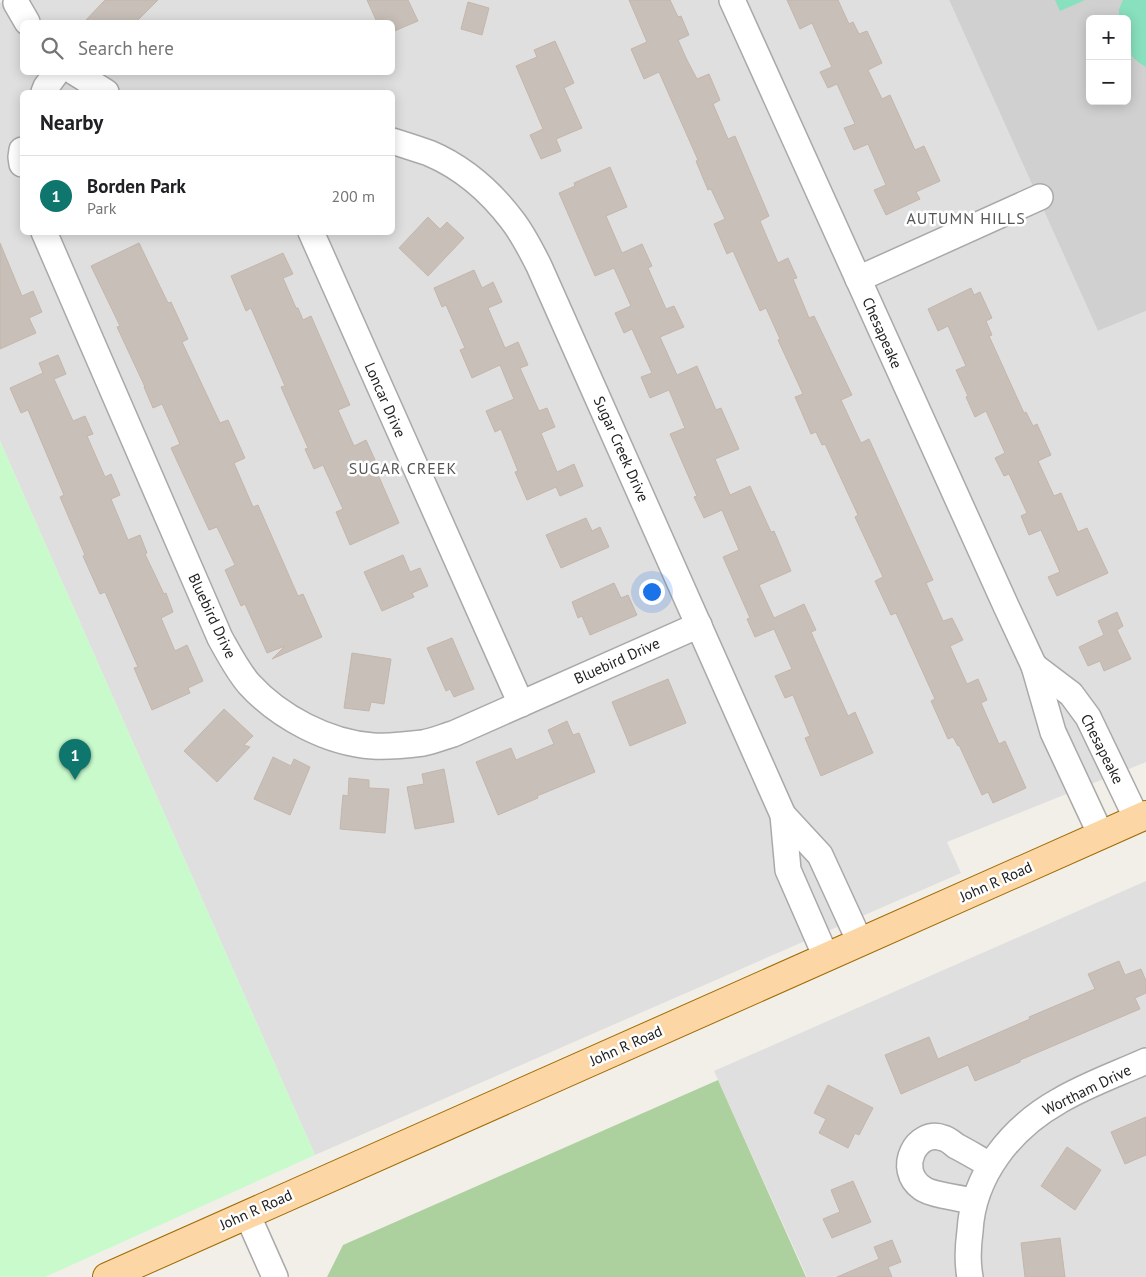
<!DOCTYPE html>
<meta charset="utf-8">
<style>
body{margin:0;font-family:"PT Sans",sans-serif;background:#f2f2f2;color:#202124}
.controls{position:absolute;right:15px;top:15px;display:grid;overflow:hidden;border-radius:8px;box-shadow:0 2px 12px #0003}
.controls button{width:45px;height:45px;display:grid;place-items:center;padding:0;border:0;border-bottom:1px solid #e0e0e0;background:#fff;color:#202124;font:25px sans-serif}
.you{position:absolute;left:651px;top:591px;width:18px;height:18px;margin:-12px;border:4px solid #fff;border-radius:50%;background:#1a73e8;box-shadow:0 0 0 8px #1a73e833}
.badge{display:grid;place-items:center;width:32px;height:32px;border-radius:50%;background:#0f766e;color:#fff;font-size:16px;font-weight:700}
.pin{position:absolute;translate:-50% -41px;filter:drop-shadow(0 1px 2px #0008)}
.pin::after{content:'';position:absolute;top:26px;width:18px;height:15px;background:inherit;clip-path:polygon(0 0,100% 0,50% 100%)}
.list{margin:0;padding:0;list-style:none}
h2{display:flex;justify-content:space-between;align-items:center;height:65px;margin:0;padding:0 20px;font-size:21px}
h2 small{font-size:16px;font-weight:400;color:#757577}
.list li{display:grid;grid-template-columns:32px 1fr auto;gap:15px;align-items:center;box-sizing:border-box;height:80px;padding:0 20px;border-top:1px solid #e0e0e0}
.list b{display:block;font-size:19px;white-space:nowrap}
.list p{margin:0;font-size:16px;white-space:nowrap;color:#757577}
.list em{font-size:16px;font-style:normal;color:#757577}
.icon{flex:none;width:28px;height:28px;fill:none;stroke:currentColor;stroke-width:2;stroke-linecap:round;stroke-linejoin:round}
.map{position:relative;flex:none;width:1146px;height:1277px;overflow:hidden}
.search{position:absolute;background:#fff;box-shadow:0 2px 12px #0003;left:20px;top:20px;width:375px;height:55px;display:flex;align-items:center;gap:12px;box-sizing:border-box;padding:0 18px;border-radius:8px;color:#757577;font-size:19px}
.panel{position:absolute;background:#fff;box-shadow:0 2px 12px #0003;left:20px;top:90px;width:375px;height:145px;border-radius:8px}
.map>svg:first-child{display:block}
.residential{fill:#e0dfdf;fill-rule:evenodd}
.religious{fill:#d0d0d0;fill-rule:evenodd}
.forest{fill:#add19e}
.park{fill:#c8facc}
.pitch{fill:#88e0be}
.building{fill:#c7bfb8;stroke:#c4b6ab}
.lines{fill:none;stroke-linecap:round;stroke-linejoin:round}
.minor-casing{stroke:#a9a9a9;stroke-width:28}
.major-casing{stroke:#a06b00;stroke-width:30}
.minor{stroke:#fff;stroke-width:25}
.major{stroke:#fcd6a4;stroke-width:28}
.labels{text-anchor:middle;stroke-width:5;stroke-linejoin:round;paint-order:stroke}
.street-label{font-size:15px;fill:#222;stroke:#fff}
.neighbourhood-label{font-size:16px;letter-spacing:1px;fill:#555;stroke:#fff}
</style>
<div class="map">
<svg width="1146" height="1277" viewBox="0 0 1146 1277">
<rect width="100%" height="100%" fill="#f2efe9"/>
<g class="residential">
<path d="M6,0H949L1098,331L1146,311V762L947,842L961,873L315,1155L0,441V3ZM22,22H392V72H22ZM22,92H392V232H22Z"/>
<polygon points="1146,881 1146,1277 807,1277 714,1071"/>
</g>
<path class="religious" d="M949,0H1146V311L1098,331ZM1090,19H1127V101H1090Z"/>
<polygon class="forest" points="718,1080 806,1277 327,1277 343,1245"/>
<polygon class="park" points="0,441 315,1155 45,1277 0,1277"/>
<g class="pitch">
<polygon points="1055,0 1085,0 1060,11"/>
<path d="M1123,0H1146V67C1122,53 1127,43 1127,19H1119V9Z"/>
</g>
<g class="building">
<polygon points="105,0 158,0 136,22 84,22"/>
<polygon points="367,0 408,0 418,21 392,32 392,22 377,22"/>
<polygon points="629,0 670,0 678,17 681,16 689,35 678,40 687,60 697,79 709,74 720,100 713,104 728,139 735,136 769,216 760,221 778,263 788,258 797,278 793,279 809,318 814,316 852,395 841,400 861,443 869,439 933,580 926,583 943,621 952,618 963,640 950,646 967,684 978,679 987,700 981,703 999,744 1005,741 1026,788 993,803 988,792 982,795 959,745 958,746 953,737 948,739 931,701 935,699 896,613 891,615 875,581 883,577 855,517 858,515 825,444 822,445 816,432 811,434 795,397 803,394 778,340 780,339 766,308 760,311 733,251 727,254 714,224 725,219 711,189 708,190 696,161 698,160 659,72 644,79 631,49 647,42"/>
<polygon points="787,0 838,0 849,24 853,22 859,34 867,31 882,63 868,70 882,99 890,95 915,150 924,146 940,181 916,192 920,199 886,215 874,190 886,185 868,144 854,150 844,128 855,124 837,84 828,88 820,72 832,67 824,50 812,23 800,29"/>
<polygon points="468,2 489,8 482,35 461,29"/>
<polygon points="555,41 574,83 564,88 582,128 556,139 561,151 541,159 530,135 543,129 516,66 537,57 534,50"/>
<polygon points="610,167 627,207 606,216 622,253 642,244 652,266 648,268 666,309 674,306 684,327 660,337 677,375 697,366 716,410 721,408 739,449 715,459 730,495 750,486 771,532 774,531 791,571 759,585 774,618 804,604 816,630 811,632 848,716 855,712 873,753 821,776 805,738 810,736 793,695 785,698 775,676 792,669 774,629 755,637 747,619 750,618 723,557 739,550 722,510 704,518 694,497 697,496 670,434 685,428 669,390 650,398 641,377 652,373 632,329 624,333 615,313 631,306 614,268 595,276 559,193 575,186 574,183"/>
<polygon points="428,217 440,229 447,222 464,238 428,276 399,248"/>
<polygon points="0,243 22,296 33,291 42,312 29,318 36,333 0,349"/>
<polygon points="139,243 168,303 171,302 188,339 182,342 220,423 228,420 245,458 234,463 253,507 258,505 298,596 303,594 322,637 272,659 285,646 267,653 245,604 241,606 225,570 235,565 217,527 209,530 171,448 180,444 162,404 153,408 144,387 145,387 117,327 120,326 91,266"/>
<polygon points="283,253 293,274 283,278 296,308 298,308 303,320 311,316 350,405 338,410 354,446 366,440 376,462 373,463 399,523 350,545 336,512 343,509 323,465 314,469 305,449 308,448 281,387 285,386 251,308 246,311 231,276"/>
<polygon points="474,270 482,288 493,282 502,302 488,308 505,348 518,342 528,365 520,368 539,411 547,408 555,427 541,433 557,472 574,464 583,486 560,496 556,487 527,500 515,472 518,471 501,429 495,432 486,411 514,399 500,365 472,378 460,350 465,348 446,305 442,307 434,288"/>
<polygon points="971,288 974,295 980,292 992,318 986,321 992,335 989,336 1024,413 1026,412 1033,426 1037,424 1051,455 1038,461 1054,496 1061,493 1078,532 1087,528 1108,573 1057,596 1048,577 1060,572 1041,530 1029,535 1021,516 1027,513 1009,474 1004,476 995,458 1005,453 986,411 975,417 966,397 968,396 956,370 966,366 948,326 938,331 928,309"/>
<polygon points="58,355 66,374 54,379 73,421 85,416 93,434 87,436 105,477 111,474 120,495 111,499 128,540 140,535 147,553 145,554 164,594 166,593 173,612 161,618 175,651 187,645 203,681 188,688 190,693 152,710 134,668 138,667 105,592 100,594 83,556 85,555 60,497 64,495 28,410 21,413 10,388 43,373 39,363"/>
<polygon points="586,518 592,531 600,527 609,547 561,568 546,535"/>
<polygon points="403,555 410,572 420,568 428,586 412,593 414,597 382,611 364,572"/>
<polygon points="614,583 621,598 628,595 637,615 590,635 582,616 578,618 572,602"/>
<polygon points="1117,612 1123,626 1117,630 1131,659 1104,671 1100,661 1088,666 1079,647 1104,635 1098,621"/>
<polygon points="452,638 474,689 454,697 450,689 446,691 427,648"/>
<polygon points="352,653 391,659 384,704 371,702 369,711 344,708"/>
<polygon points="668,679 686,723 630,746 612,702"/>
<polygon points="224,709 253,736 244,745 250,747 217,782 184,751"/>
<polygon points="567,721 573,735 579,733 595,772 537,796 538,798 498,815 476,762 511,748 516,760 554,744 548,730"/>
<polygon points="273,757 291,766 294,759 310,767 290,815 254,799"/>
<polygon points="444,769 454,822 415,829 407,787 424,784 422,774"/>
<polygon points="349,778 369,780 369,788 389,789 385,833 340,829 343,795 348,796"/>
<polygon points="1119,961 1125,975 1141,969 1146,981 1146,993 1135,998 1140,1009 1020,1060 1020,1062 975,1081 968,1065 901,1094 885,1055 929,1037 938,1059 1030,1019 1029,1017 1095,989 1088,974"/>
<polygon points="828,1085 873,1108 859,1135 855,1133 848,1148 819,1133 826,1119 814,1113"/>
<polygon points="1146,1117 1146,1155 1125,1164 1111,1132"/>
<polygon points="1067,1147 1101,1170 1075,1210 1041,1186"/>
<polygon points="853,1181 871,1222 832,1238 823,1219 840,1212 831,1190"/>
<polygon points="1060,1238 1065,1277 1025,1277 1021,1243"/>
<polygon points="892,1240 901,1262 888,1267 892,1277 837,1277 879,1259 874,1247"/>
</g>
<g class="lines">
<g class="minor-casing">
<g id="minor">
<polyline points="732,0 1006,606 1034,666 1053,732 1101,835"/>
<polyline points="16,3 27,22"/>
<polyline points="74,72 106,92"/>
<polyline points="44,92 46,87 57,72"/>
<path d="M392,141C405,145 417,149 429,153C462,167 490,191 512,220C523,234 531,250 539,266L783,815L788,870L826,957"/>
<polyline points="22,150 21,157 22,164"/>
<path d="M44,232L220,638C229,654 237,670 249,684C279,717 328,743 373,746C390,747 407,745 423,743C433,741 443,737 453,734L699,625"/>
<polyline points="311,232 521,704"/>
<polyline points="858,279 1040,197"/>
<polyline points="1034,666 1071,694 1088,717 1137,819"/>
<polyline points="783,815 820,855 860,942"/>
<path d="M974,1201C963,1199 929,1194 922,1188C895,1169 917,1128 943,1138C948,1139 952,1143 956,1146C968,1152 979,1159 990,1165"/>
<polyline points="247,1214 275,1277"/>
<path d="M970,1277C967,1262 968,1246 970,1231C973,1175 1011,1128 1059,1101C1086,1085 1117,1074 1146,1061"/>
</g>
</g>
<g class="major-casing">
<polyline id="major" points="107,1277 1146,815"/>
</g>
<use href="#minor" class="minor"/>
<use href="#major" class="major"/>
</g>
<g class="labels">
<g class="street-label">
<text transform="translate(882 333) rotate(66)" y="5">Chesapeake</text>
<text transform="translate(385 400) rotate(66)" y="5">Loncar Drive</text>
<text transform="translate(621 449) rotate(66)" y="5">Sugar Creek Drive</text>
<text transform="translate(212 616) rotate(65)" y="5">Bluebird Drive</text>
<text transform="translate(617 661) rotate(-24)" y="5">Bluebird Drive</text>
<text transform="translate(1102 749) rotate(63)" y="5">Chesapeake</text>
<text transform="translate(996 882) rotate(-24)" y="5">John R Road</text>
<text transform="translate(626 1046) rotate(-24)" y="5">John R Road</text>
<text transform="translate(1087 1090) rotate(-26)" y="5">Wortham Drive</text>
<text transform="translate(256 1210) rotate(-24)" y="5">John R Road</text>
</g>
<g class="neighbourhood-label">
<text x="966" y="224">AUTUMN HILLS</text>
<text x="403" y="474">SUGAR CREEK</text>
</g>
</g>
</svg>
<div class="controls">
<button>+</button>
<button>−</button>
</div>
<div class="you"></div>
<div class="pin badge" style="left:75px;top:780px">1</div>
<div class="search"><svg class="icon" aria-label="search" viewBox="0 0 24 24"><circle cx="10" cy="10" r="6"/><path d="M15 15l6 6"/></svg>Search here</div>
<section class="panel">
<h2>Nearby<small></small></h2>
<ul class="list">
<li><span class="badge">1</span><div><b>Borden Park</b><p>Park</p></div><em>200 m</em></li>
</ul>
</section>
</div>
